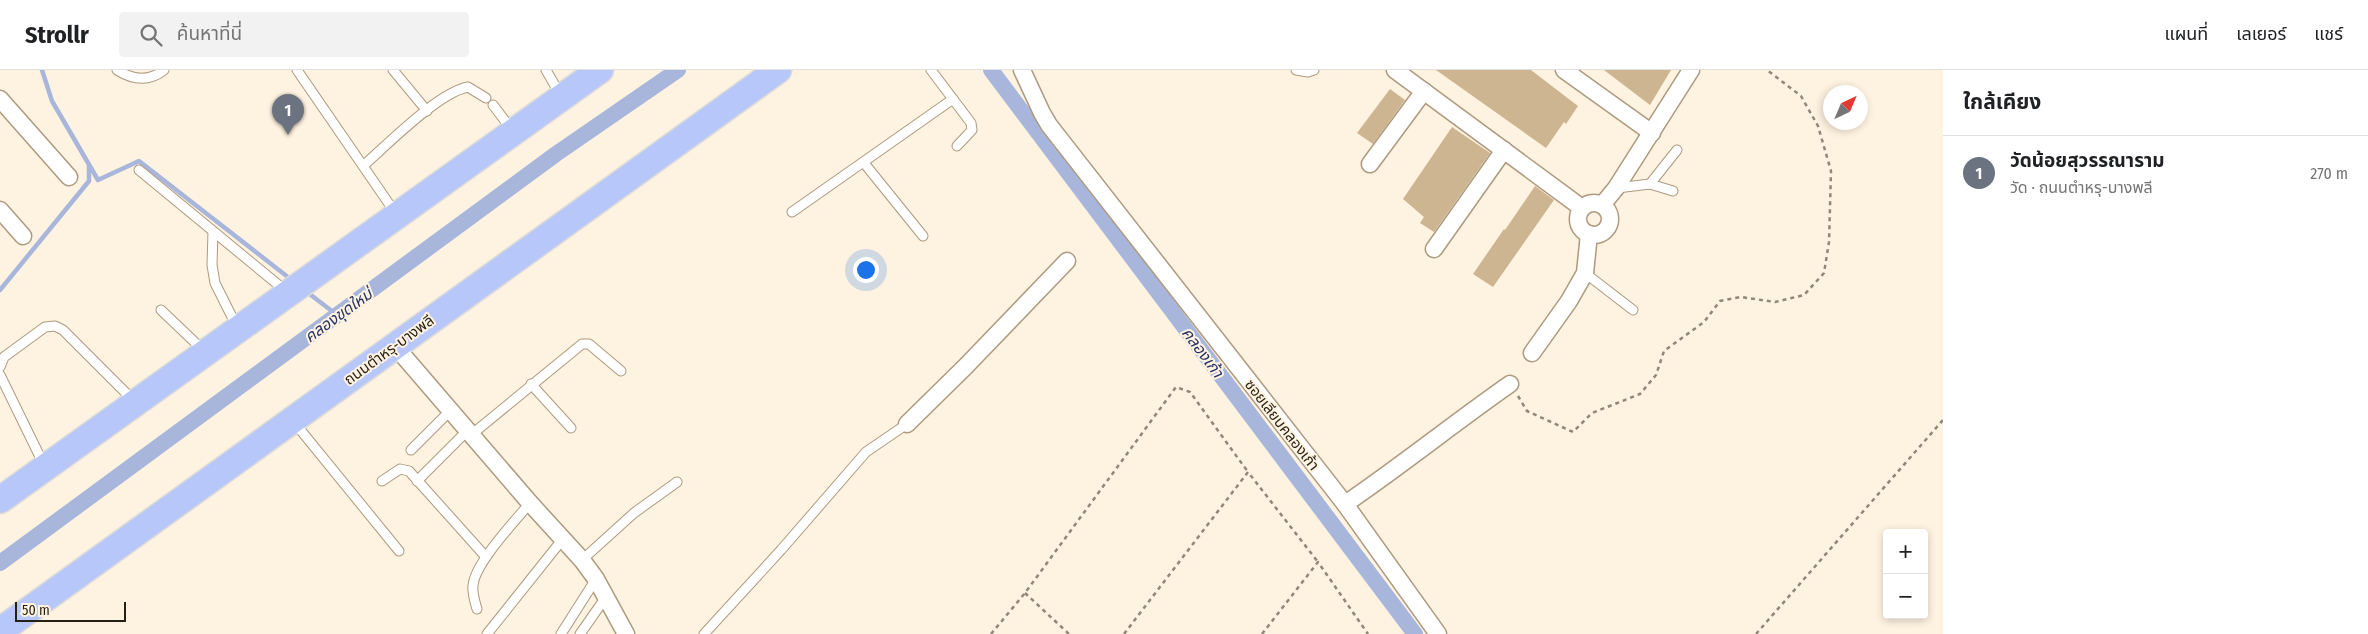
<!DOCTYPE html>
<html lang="th">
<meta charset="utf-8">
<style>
body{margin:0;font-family:"Fira Sans Condensed","Noto Sans Thai",sans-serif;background:#f2f2f2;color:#202124}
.controls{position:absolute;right:15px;bottom:15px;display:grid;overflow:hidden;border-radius:5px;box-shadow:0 2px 8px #0003}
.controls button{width:45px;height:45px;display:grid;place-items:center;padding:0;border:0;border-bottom:1px solid #e0e0e0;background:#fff;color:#202124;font:25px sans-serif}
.compass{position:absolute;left:1823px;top:15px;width:45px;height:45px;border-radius:50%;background:#fff;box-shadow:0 2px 8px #0003;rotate:44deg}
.scale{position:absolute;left:15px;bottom:12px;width:111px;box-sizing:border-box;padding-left:5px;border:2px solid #261f14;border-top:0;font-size:14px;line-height:18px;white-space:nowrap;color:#261f14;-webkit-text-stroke:4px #fef2e0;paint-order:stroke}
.you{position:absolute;left:865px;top:199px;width:18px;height:18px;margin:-12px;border:4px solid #fff;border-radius:50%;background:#1a73e8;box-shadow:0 0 0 8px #1a73e833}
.badge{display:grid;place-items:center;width:32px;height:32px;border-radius:50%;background:#db2777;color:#fff;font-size:16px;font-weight:700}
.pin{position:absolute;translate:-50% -41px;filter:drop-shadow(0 1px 2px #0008)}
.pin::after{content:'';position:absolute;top:26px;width:18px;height:15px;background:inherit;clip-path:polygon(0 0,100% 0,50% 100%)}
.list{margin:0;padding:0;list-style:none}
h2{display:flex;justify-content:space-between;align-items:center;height:65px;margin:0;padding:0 20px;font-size:21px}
h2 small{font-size:16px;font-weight:400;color:#757577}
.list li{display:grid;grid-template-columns:32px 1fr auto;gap:15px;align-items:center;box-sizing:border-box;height:75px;padding:0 20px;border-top:1px solid #e0e0e0}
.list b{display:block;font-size:19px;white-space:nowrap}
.list p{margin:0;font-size:16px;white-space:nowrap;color:#757577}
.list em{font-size:16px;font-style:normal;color:#757577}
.icon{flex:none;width:28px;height:28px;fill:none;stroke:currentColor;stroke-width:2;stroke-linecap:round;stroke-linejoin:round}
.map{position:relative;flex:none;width:1943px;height:564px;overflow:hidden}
header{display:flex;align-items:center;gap:30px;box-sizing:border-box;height:70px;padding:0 25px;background:#fff;border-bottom:1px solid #e0e0e0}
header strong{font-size:24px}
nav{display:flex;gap:28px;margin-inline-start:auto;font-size:18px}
.search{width:350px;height:45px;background:#f2f2f2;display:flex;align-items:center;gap:12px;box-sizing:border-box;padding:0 18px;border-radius:5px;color:#757577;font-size:19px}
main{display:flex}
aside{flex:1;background:#fff}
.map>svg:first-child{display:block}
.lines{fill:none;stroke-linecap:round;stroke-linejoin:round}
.stream{stroke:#a8b6dc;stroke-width:4.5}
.canal{stroke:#a8b6dc;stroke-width:16}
.building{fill:#ceb591}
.lane-casing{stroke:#ae9a7e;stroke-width:11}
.street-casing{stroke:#ae9a7e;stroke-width:19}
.primary-casing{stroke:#dcdbd9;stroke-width:29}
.path{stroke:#908778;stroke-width:2.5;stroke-dasharray:4 4;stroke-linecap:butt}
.lane{stroke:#fff;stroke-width:9}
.street{stroke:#fff;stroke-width:16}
.primary{stroke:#b7c7fa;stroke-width:26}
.labels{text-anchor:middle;stroke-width:4;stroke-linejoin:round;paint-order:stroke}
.street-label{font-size:15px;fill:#261f14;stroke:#fef2e0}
.water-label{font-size:16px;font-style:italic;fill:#263464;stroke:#fef2e0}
</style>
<header>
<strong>Strollr</strong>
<div class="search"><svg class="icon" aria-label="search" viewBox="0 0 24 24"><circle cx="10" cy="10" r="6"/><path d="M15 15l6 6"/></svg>ค้นหาที่นี่</div>
<nav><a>แผนที่</a><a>เลเยอร์</a><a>แชร์</a></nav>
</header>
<main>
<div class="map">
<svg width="1943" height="564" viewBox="0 0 1943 564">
<rect width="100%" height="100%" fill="#fef2e0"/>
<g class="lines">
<g class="stream">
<polyline points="42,0 52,31 98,110 139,91 293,211"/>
<polyline points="0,220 89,111 89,96"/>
<polyline points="307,222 337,245"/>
</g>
<g class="canal">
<polyline points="991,0 1415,564"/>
<polyline points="0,493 556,84 678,0"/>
</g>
</g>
<g class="building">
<polygon points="1436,0 1531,0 1578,36 1566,54 1564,52 1546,78"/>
<polygon points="1604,0 1671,0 1650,35"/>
<polygon points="1390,19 1405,30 1373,74 1357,63"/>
<polygon points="1452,57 1490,83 1434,162 1420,153 1424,147 1403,129"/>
<polygon points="1535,116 1554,130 1493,217 1473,204 1504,159 1505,160"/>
</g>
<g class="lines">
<g class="lane-casing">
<g id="lane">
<path d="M117,0C133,10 149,12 164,0"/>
<polyline points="297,0 396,144"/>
<polyline points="393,0 427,41"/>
<polyline points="546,0 561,26"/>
<polyline points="931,0 971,53 972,60 957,76"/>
<polyline points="1296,0 1308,2 1314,0"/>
<polyline points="493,35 512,60"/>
<polyline points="864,93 923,166"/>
<path d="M364,95C387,75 439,22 468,17L486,28"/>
<polyline points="139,100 287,222"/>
<polyline points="1650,114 1677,80"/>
<polyline points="1617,118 1650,114 1673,121"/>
<polyline points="792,142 953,29"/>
<polyline points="213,162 212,195 215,213 237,257"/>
<polyline points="1585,203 1633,240"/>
<polyline points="161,240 204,281"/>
<polyline points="0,297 4,287 45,257 55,256 63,260 135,332"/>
<polyline points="0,305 44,395"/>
<polyline points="531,314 571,358"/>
<polyline points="294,352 399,481"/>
<polyline points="471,365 582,274 589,274 621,301"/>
<polyline points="411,380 450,341"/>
<polyline points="382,411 400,399 409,401 486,487"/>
<polyline points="417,411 467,361"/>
<polyline points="582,490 634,443 677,412"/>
<path d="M477,539C475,532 472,523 473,516C474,494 515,451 530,433"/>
<polyline points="487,564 562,470"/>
<polyline points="561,564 596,509"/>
<polyline points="580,564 606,527"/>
<polyline points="704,564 781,480 866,382 907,354"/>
</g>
</g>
<g class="street-casing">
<g id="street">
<polyline points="1022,0 1042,43 1049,55 1345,434 1438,564"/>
<polyline points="1395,0 1582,138"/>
<polyline points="1564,0 1652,63"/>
<polyline points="0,29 69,107"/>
<polyline points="1370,94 1424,21"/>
<circle cx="1594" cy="149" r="16"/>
<polyline points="1602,135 1616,118 1691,0"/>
<polyline points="0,140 23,166"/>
<polyline points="1434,179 1504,80"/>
<polyline points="395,276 530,433 582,490 596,509 626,564"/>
<polyline points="1532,283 1569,231 1585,203 1589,164"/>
<polyline points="907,354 966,296 1067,191"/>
<path d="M1345,434C1401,396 1454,353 1510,314"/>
</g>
</g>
<g class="primary-casing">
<g id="primary">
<polyline points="0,430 600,0"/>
<polyline points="0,561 778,0"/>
</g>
</g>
<g class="path">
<polyline points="1518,326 1527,341 1573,362 1592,343 1640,324 1656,305 1664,281 1704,252 1720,231 1741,227 1775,232 1804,225 1824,203 1829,172 1831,101 1818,56 1801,26 1767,0"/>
<polyline points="1025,523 1069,564"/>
<polyline points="991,564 1025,523 1176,317 1190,322 1248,402"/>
<polyline points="1124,564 1248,402 1318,492"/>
<polyline points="1262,564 1318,492 1368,564"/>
<polyline points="1756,564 1943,350"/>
</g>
<use href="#lane" class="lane"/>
<use href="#street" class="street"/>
<use href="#primary" class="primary"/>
</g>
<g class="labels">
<g class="street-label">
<text transform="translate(389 280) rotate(-36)" y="5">ถนนตำหรุ-บางพลี</text>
<text transform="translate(1282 355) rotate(52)" y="5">ซอยเลียบคลองเก้า</text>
</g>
<g class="water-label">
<text transform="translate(338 245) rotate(-36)" y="6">คลองขุดใหม่</text>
<text transform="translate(1203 282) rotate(53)" y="6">คลองเก้า</text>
</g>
</g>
</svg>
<div class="controls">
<button>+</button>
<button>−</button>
</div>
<svg class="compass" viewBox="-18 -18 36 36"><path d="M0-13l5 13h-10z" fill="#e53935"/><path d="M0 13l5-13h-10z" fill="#757577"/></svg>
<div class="scale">50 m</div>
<div class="you"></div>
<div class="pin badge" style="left:288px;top:65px;background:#6b7280">1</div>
</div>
<aside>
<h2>ใกล้เคียง<small></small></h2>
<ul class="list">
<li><span class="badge" style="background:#6b7280">1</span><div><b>วัดน้อยสุวรรณาราม</b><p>วัด · ถนนตำหรุ-บางพลี</p></div><em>270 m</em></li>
</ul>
</aside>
</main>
